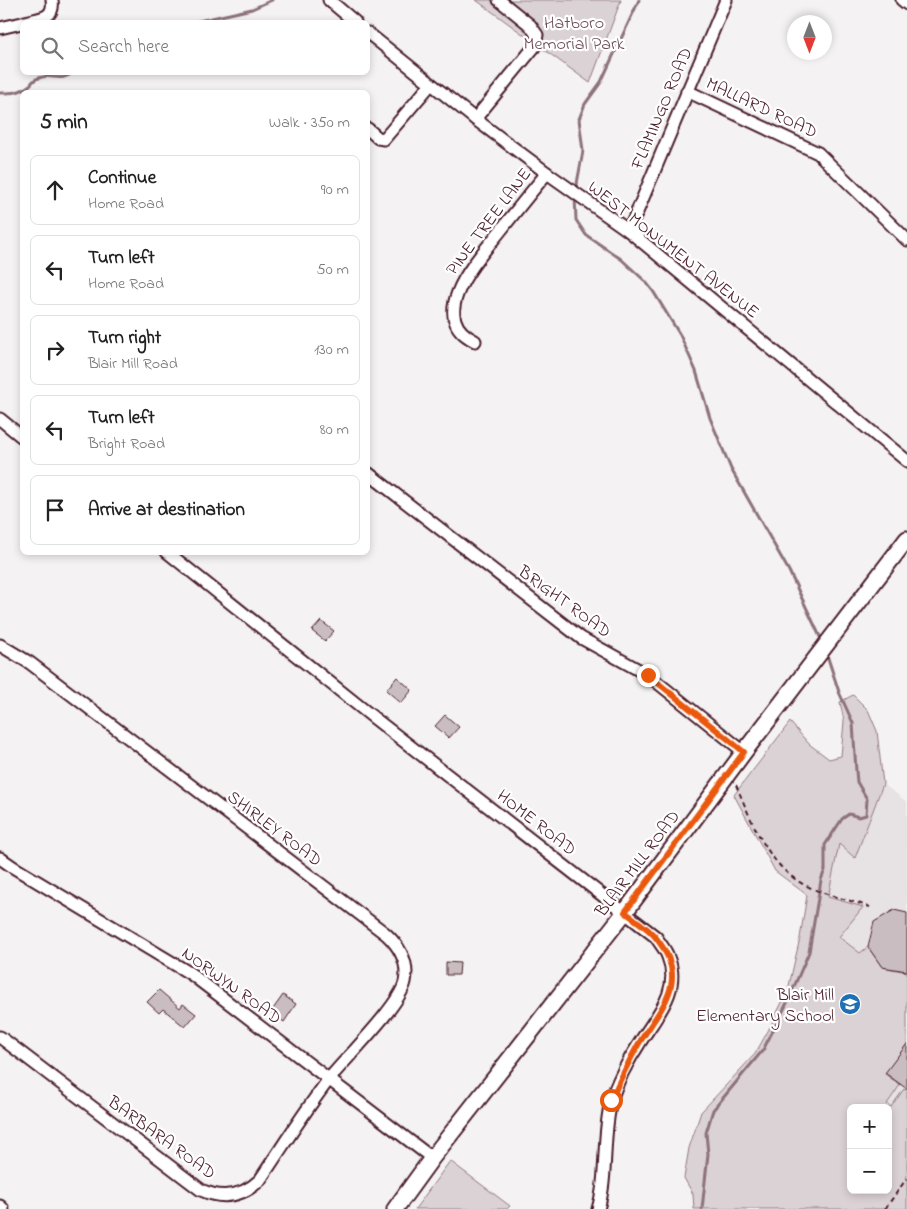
<!DOCTYPE html>
<meta charset="utf-8">
<style>
body{margin:0;font-family:"Indie Flower",sans-serif;background:#f2f2f2;color:#222}
.controls{position:absolute;right:15px;bottom:15px;display:grid;overflow:hidden;border-radius:8px;box-shadow:0 2px 8px #0003}
.controls button{width:45px;height:45px;display:grid;place-items:center;padding:0;border:0;border-bottom:1px solid #e0e0e0;background:#fff;color:#222;font:25px sans-serif}
.compass{position:absolute;left:787px;top:15px;width:45px;height:45px;border-radius:50%;background:#fff;box-shadow:0 2px 8px #0003;rotate:180deg}
.stop{position:absolute;width:15px;height:15px;margin:-11px;border:4px solid #ea580c;border-radius:50%;background:#fff}
.stop.end{background:#ea580c;border-color:#fff;box-shadow:0 1px 5px #0008}
.list{margin:0;padding:0;list-style:none}
h2{display:flex;justify-content:space-between;align-items:center;height:65px;margin:0;padding:0 20px;font-size:21px}
h2 small{font-size:16px;font-weight:400;color:#767676}
.list li{display:grid;grid-template-columns:32px 1fr auto;gap:15px;align-items:center;box-sizing:border-box;height:70px;margin:0 10px 10px;padding:0 10px;border:1px solid #e0e0e0;border-radius:8px}
.list b{display:block;font-size:19px;white-space:nowrap}
.list p{margin:0;font-size:16px;white-space:nowrap;color:#767676}
.list em{font-size:16px;font-style:normal;color:#767676}
.icon{flex:none;width:28px;height:28px;fill:none;stroke:currentColor;stroke-width:2;stroke-linecap:round;stroke-linejoin:round}
.map{position:relative;flex:none;width:907px;height:1209px;overflow:hidden}
.search{position:absolute;background:#fff;box-shadow:0 2px 8px #0003;left:20px;top:20px;width:350px;height:55px;display:flex;align-items:center;gap:12px;box-sizing:border-box;padding:0 18px;border-radius:8px;color:#767676;font-size:19px}
.panel{position:absolute;background:#fff;box-shadow:0 2px 8px #0003;left:20px;top:90px;width:350px;height:465px;border-radius:8px}
.map>svg:first-child{display:block}
.built{fill:#e7e2e3;fill-rule:evenodd}
.green{fill:#dbd2d5;stroke:#927880;fill-rule:evenodd}
.lines{fill:none;stroke-linecap:round;stroke-linejoin:round}
.stream{stroke:#8d727a;stroke-width:3}
.building{fill:#cabdc1;stroke:#4a1f2b}
.minor-casing{stroke:#4a1f2b;stroke-width:15}
.major-casing{stroke:#4a1f2b;stroke-width:19}
.path{stroke:#4a1f2b;stroke-width:2;stroke-dasharray:5 4;stroke-linecap:butt}
.minor{stroke:#fff;stroke-width:11}
.major{stroke:#fff;stroke-width:15}
.route{stroke:#ea580c;stroke-width:6}
.labels{text-anchor:middle;stroke-width:4.5;stroke-linejoin:round;paint-order:stroke}
.park-label{font-size:18px;fill:#6e4c56;stroke:#fff}
.street-label{font-size:18px;fill:#4a1f2b;stroke:#fff}
.poi-label{font-size:18px;fill:#4a1f2b;stroke:#fff;text-anchor:end}
</style>
<div class="map">
<svg width="907" height="1209" viewBox="0 0 907 1209">
<rect width="100%" height="100%" fill="#f4f2f2"/>
<filter id="ink" filterUnits="userSpaceOnUse"><feTurbulence type="fractalNoise" baseFrequency=".02" numOctaves="2"/><feDisplacementMap in="SourceGraphic" scale="10" xChannelSelector="R" yChannelSelector="G"/><feConvolveMatrix kernelMatrix="1 2 1 2 8 2 1 2 1" color-interpolation-filters="sRGB"/></filter>
<g filter="url(#ink)">
<path class="built" d="M883,784L907,802V1209H713L814,963L839,844L855,858ZM851,1108H888V1190H851Z"/>
<g class="green">
<polygon points="476,0 621,0 590,83"/>
<path d="M853,695L868,710L877,731L883,784L855,858L839,844L828,897L863,907L839,937L860,953L868,947L882,967L907,972V1044L885,1074L900,1085L887,1104L891,1107L904,1089L907,1091V1209H694L693,1194L684,1178L689,1148L701,1112L755,1054L768,1031L788,990L800,938L807,895L775,871L734,795L790,722L809,744L829,759L841,756L844,721L840,702ZM851,1108H888V1190H851Z"/>
<polygon points="450,1161 510,1206 507,1209 415,1209"/>
</g>
<g class="lines">
<g class="stream">
<polyline points="194,22 252,9 272,0"/>
<path d="M0,93C12,93 20,93 30,85C32,82 35,79 39,78C51,73 62,83 73,72"/>
<polyline points="576,189 583,151 579,119 585,104 601,82 639,0"/>
<polyline points="575,197 576,220 586,235 621,259 645,281 653,291 680,335 696,371 710,418 731,469 789,571 822,641"/>
<polyline points="702,1209 708,1154 706,1133 713,1110 763,1050 787,1003 809,952 821,880 825,870 825,845 842,819 849,814 859,817 866,815 867,799 857,782 856,771 853,723 839,692 826,652"/>
</g>
</g>
<g class="building">
<polygon points="321,621 334,631 325,641 312,631"/>
<polygon points="397,677 412,690 401,703 386,690"/>
<polygon points="445,715 459,727 449,738 435,726"/>
<polygon points="894,910 907,913 907,971 882,967 868,947 874,922"/>
<polygon points="446,962 460,963 459,975 446,975"/>
<polygon points="159,990 180,1008 183,1004 196,1014 185,1027 163,1009 159,1013 147,1002"/>
<polygon points="283,995 296,1004 284,1022 271,1012"/>
<polygon points="907,1044 907,1089 885,1073"/>
</g>
<g class="lines">
<g class="minor-casing">
<g id="minor">
<polyline points="329,0 355,22"/>
<polyline points="902,0 907,4"/>
<path d="M25,22C40,18 55,19 52,0"/>
<polyline points="0,28 22,23"/>
<polyline points="368,33 475,119 547,173 629,231 907,461"/>
<polyline points="687,91 818,153 907,240"/>
<polyline points="475,119 535,46 537,35 530,25 499,0"/>
<polyline points="368,129 378,138 384,139 431,84"/>
<polyline points="629,231 726,0"/>
<path d="M475,341C423,316 480,257 501,230C516,211 531,192 547,173"/>
<polyline points="0,419 22,437"/>
<polyline points="368,473 581,638 648,675 744,752"/>
<path d="M167,552L374,718L656,937C660,944 666,950 668,957C682,991 655,1017 639,1044C629,1059 615,1085 611,1102C602,1137 608,1175 598,1209"/>
<path d="M0,645L30,663L386,934C400,947 409,963 405,982C400,1005 347,1057 330,1078C305,1110 283,1146 260,1180C243,1196 223,1200 201,1190L0,1037"/>
<polyline points="0,858 13,867 191,974 432,1158"/>
<polyline points="0,1206 3,1209"/>
</g>
</g>
<g class="major-casing">
<polyline id="major" points="395,1209 432,1158 625,912 744,752 907,539"/>
</g>
<g class="path">
<path d="M736,785C753,824 769,870 811,888C829,896 850,900 870,907"/>
<polyline points="885,1209 907,1178"/>
</g>
<use href="#minor" class="minor"/>
<use href="#major" class="major"/>
</g>
</g>
<g class="lines" filter="url(#ink)">
<path class="route" d="M611,1100C619,1082 628,1063 638,1045C660,1008 691,982 657,939C649,928 635,920 625,912L744,752L648,675"/>
</g>
<defs>
<g id="school-disc" transform="scale(1.125)"><circle r="9.5" fill="#1f6fb2" stroke="#fff"/><path d="M0-5L7-2L0 1L-7-2ZM-4 1L0 2.5L4 1V4Q0 6-4 4Z" fill="#fff"/></g>
</defs>
<g fill-rule="evenodd">
<use href="#school-disc" x="850" y="1004"/>
</g>
<g class="labels">
<g class="park-label">
<text x="574" y="28">Hatboro<tspan x="574" dy="21">Memorial Park</tspan></text>
</g>
<g class="street-label">
<text transform="translate(762 107) rotate(25)" y="6">MALLARD ROAD</text>
<text transform="translate(661 108) rotate(-67)" y="6">FLAMINGO ROAD</text>
<text transform="translate(488 221) rotate(-53)" y="6">PINE TREE LANE</text>
<text transform="translate(674 249) rotate(38)" y="6">WEST MONUMENT AVENUE</text>
<text transform="translate(565 601) rotate(36)" y="6">BRIGHT ROAD</text>
<text transform="translate(537 822) rotate(38)" y="6">HOME ROAD</text>
<text transform="translate(275 828) rotate(37)" y="6">SHIRLEY ROAD</text>
<text transform="translate(637 863) rotate(-53)" y="6">BLAIR MILL ROAD</text>
<text transform="translate(232 985) rotate(36)" y="6">NORWYN ROAD</text>
<text transform="translate(162 1137) rotate(36)" y="6">BARBARA ROAD</text>
</g>
<g class="poi-label">
<text x="834" y="1000">Blair Mill<tspan x="834" dy="21">Elementary School</tspan></text>
</g>
</g>
</svg>
<div class="controls">
<button>+</button>
<button>−</button>
</div>
<svg class="compass" viewBox="-18 -18 36 36"><path d="M0-13l5 13h-10z" fill="#e53935"/><path d="M0 13l5-13h-10z" fill="#767676"/></svg>
<div class="stop" style="left:611px;top:1100px"></div>
<div class="stop end" style="left:648px;top:675px"></div>
<div class="search"><svg class="icon" aria-label="search" viewBox="0 0 24 24"><circle cx="10" cy="10" r="6"/><path d="M15 15l6 6"/></svg>Search here</div>
<section class="panel">
<h2>5 min<small>Walk · 350 m</small></h2>
<ul class="list">
<li><svg class="icon" aria-label="ahead" viewBox="0 0 24 24"><path d="M12 20V5M6 11l6-6 6 6"/></svg><div><b>Continue</b><p>Home Road</p></div><em>90 m</em></li>
<li><svg class="icon" aria-label="left" viewBox="0 0 24 24"><path d="M17 20v-9H6M10 6l-5 5 5 5"/></svg><div><b>Turn left</b><p>Home Road</p></div><em>50 m</em></li>
<li><svg class="icon" aria-label="right" viewBox="0 0 24 24"><path d="M7 20v-9h11M14 6l5 5-5 5"/></svg><div><b>Turn right</b><p>Blair Mill Road</p></div><em>130 m</em></li>
<li><svg class="icon" aria-label="left" viewBox="0 0 24 24"><path d="M17 20v-9H6M10 6l-5 5 5 5"/></svg><div><b>Turn left</b><p>Bright Road</p></div><em>80 m</em></li>
<li><svg class="icon" aria-label="arrive" viewBox="0 0 24 24"><path d="M6 21V4h12l-3 4 3 4H6"/></svg><div><b>Arrive at destination</b></div></li>
</ul>
</section>
</div>
